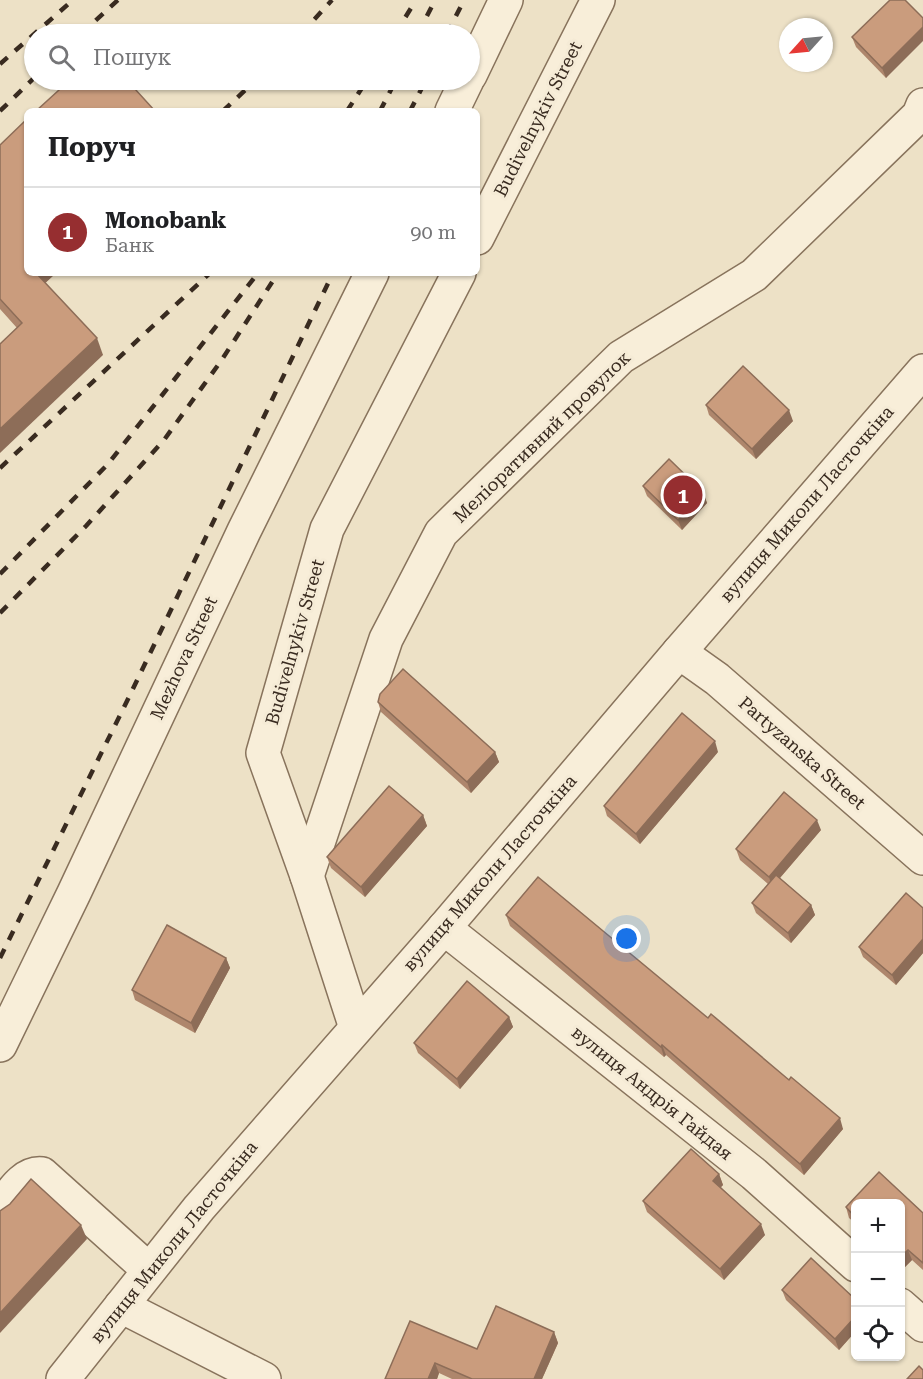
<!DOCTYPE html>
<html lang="uk">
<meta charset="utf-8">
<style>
body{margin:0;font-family:"Roboto Serif",serif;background:#f6f6f6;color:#202124}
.controls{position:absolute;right:18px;bottom:18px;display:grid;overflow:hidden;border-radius:9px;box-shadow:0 2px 4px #0004}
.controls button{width:54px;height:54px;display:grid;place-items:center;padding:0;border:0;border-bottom:2px solid #e0e0e0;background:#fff;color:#202124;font:30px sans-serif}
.compass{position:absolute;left:779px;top:18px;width:54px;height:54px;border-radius:50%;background:#fff;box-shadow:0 2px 4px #0004;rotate:243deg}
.you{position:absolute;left:627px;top:939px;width:21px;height:21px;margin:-15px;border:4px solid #fff;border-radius:50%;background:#1a73e8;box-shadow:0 0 0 9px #1a73e833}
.badge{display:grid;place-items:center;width:39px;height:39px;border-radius:50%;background:#962e30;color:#fff;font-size:20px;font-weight:700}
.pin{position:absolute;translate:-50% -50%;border:3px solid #fff;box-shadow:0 2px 6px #0006}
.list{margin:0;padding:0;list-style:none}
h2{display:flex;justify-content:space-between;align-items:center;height:78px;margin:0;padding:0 24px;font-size:26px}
h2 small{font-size:20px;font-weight:400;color:#757577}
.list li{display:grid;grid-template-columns:39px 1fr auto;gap:18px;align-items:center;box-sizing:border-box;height:90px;padding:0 24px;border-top:2px solid #e0e0e0}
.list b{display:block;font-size:22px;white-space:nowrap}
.list p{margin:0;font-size:20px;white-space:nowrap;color:#757577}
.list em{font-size:20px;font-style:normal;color:#757577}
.icon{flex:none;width:33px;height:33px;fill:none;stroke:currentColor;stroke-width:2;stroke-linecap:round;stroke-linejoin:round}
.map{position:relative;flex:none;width:923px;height:1379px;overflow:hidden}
.search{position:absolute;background:#fff;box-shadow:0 2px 4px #0004;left:24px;top:24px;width:456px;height:66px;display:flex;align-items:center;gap:15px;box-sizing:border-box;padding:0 21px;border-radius:33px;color:#757577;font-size:22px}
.panel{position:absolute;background:#fff;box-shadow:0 2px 4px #0004;left:24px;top:108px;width:456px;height:168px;border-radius:9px}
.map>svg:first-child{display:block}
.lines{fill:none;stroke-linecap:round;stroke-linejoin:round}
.minor-casing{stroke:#88735c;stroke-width:36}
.minor{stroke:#f8eed9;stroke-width:33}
.rail{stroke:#392b20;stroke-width:4.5;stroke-dasharray:10 10;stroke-linecap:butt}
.wall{fill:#ae866c}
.shaded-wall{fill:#8d6d58}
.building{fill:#ca9c7d;stroke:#8d6d58;stroke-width:1.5}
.labels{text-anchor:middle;stroke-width:6;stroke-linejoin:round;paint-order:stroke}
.street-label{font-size:18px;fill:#392b20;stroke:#f5ebd6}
</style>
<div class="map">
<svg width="923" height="1379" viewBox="0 0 923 1379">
<rect width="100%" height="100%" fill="#ede1c6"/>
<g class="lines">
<g class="minor-casing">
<g id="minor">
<polyline points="470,75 506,0"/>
<polyline points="452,111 467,80"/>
<polyline points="477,238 598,0"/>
<polyline points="679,652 717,679 923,858"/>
<polyline points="307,876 386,639 441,533 621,357 754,275 919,115 923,105"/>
<polyline points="444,928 754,1174 856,1265"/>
<polyline points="356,1028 307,876 263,753 327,529 459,273"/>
<polyline points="0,1045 74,893 244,531 372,273"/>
<path d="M0,1208C11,1194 23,1172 42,1174L149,1270"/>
<polyline points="900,1305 923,1325"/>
<polyline points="121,1306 264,1379"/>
<polyline points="63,1379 199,1208 444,928 679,652 923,371"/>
</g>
</g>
<use href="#minor" class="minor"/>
<g class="rail">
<polyline points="81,34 118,0"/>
<polyline points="301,34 332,0"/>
<polyline points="395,34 416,0"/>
<polyline points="418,34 435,0"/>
<polyline points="447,34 464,0"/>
<polyline points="0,64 73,0"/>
<polyline points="0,111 34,78"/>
<polyline points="223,111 256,80"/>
<polyline points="347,111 367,80"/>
<polyline points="380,111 396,80"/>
<polyline points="410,111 426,80"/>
<polyline points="0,468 210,273"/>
<polyline points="0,574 108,464 258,273"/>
<polyline points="0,613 86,526 164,440 221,361 278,273"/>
<polyline points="0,958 129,697 333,273"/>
</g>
</g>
<g class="wall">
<polygon points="923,18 886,78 856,47 852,37"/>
<polygon points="0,145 27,273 56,273 45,283 103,355 17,328 0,309"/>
<polygon points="706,405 793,421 756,459 709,415"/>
<polygon points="643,486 703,492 707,503 682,530 647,496"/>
<polygon points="378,702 495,752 499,762 471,793 381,712"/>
<polygon points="718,752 640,844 607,816 604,806"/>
<polygon points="423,815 427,826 365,897 331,868 327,857"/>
<polygon points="821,830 780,878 811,905 815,915 791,943 756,913 752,903 768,884 740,860 736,849"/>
<polygon points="923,908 923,953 896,985 863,957 859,947"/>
<polygon points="506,915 708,1018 843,1129 804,1175 666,1055 664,1057 510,926"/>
<polygon points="226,958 230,968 195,1033 135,1000 132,990"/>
<polygon points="509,1017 513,1027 460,1089 418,1053 414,1043"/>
<polygon points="879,1172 923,1213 923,1270 912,1260 904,1268 900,1265 900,1203 855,1203 855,1223 849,1218 846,1207"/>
<polygon points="719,1174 723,1185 721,1187 765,1235 724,1280 647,1212 643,1201"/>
<polygon points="782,1290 855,1299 855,1332 839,1350 786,1300"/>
<polygon points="554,1332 558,1343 542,1379 452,1379 439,1373 437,1379 385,1379 477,1349"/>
</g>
<g class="shaded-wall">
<polygon points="923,27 923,41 886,78 882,68"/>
<polygon points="35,273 56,273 40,288"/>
<polygon points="97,338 103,355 0,453 0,429"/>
<polygon points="789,410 793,421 756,459 752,449"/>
<polygon points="703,492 707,503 682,530 678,520"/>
<polygon points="715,741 718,752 640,844 636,834"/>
<polygon points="495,752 499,762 471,793 467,782"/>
<polygon points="423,815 427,826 365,897 361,887"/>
<polygon points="817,820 821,830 772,887 769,877"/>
<polygon points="811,905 815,915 791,943 788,933"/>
<polygon points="923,939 923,953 896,985 892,975"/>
<polygon points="226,958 230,968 195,1033 191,1023"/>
<polygon points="509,1017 513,1027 460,1089 457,1079"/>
<polygon points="662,1045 666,1055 664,1057 661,1047"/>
<polygon points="840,1118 843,1129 804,1175 800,1164"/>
<polygon points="719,1174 723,1185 717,1191 713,1181"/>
<polygon points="761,1224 765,1235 724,1280 720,1269"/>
<polygon points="81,1225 87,1239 0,1333 0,1313"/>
<polygon points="908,1250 912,1260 904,1268 900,1257"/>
<polygon points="855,1317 855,1332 839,1350 835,1339"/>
<polygon points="554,1332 558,1343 542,1379 534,1379"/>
<polygon points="435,1363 439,1373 437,1379 428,1379"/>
</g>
<g class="building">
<polygon points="890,0 905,0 923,18 923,27 882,68 852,37"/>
<polygon points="70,80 125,80 135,89 155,111 36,111"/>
<polygon points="27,119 27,273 36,273 97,338 0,429 0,344 22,323 0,299 0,145"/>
<polygon points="743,366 789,410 752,449 706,405"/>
<polygon points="669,459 703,492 678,520 643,486"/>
<polygon points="403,669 495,752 467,782 378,702 380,694"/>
<polygon points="682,713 715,741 636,834 604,806"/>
<polygon points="389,786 423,815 361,887 327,857"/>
<polygon points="784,792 817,820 769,877 736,849"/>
<polygon points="776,875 811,905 788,933 752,903"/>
<polygon points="538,877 708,1018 711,1014 789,1080 791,1077 840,1118 800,1164 662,1045 661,1047 506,915"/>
<polygon points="906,893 923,908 923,939 892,975 859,947"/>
<polygon points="167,925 226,958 191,1023 132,990"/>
<polygon points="467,981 509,1017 457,1079 414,1043"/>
<polygon points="691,1149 719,1174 713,1181 761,1224 720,1269 643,1201"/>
<polygon points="879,1172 923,1213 923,1263 908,1250 900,1257 900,1203 855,1203 855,1217 846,1207"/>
<polygon points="31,1179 81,1225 0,1313 0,1211 10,1204"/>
<polygon points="811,1258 855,1299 855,1317 835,1339 782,1290"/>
<polygon points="496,1306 554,1332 534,1379 472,1379 435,1363 428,1379 385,1379 410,1321 477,1349"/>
<polygon points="919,1366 923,1370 923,1379 907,1379"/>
</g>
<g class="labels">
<g class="street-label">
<text transform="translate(538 119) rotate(-63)" y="6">Budivelnykiv Street</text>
<text transform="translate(542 437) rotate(-44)" y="6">Меліоративний провулок</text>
<text transform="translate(807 504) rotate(-49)" y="6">вулиця Миколи Ласточкіна</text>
<text transform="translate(295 642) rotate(-74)" y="6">Budivelnykiv Street</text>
<text transform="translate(184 658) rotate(-65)" y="6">Mezhova Street</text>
<text transform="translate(802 753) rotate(41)" y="6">Partyzanska Street</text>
<text transform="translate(490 873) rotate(-49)" y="6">вулиця Миколи Ласточкіна</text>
<text transform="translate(652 1093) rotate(39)" y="6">вулиця Андрія Гайдая</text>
<text transform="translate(174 1242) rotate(-51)" y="6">вулиця Миколи Ласточкіна</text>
</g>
</g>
</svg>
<div class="controls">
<button>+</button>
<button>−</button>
<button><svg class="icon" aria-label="locate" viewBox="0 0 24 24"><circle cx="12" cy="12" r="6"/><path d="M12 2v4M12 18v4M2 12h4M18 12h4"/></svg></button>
</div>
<svg class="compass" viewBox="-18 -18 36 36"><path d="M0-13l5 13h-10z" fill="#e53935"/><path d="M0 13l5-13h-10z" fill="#757577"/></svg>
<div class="you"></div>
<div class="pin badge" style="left:683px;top:495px">1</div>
<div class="search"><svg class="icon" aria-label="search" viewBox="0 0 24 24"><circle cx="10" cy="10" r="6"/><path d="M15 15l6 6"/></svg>Пошук</div>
<section class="panel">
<h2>Поруч<small></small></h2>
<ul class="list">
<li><span class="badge">1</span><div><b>Monobank</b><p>Банк</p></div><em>90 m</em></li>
</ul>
</section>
</div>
